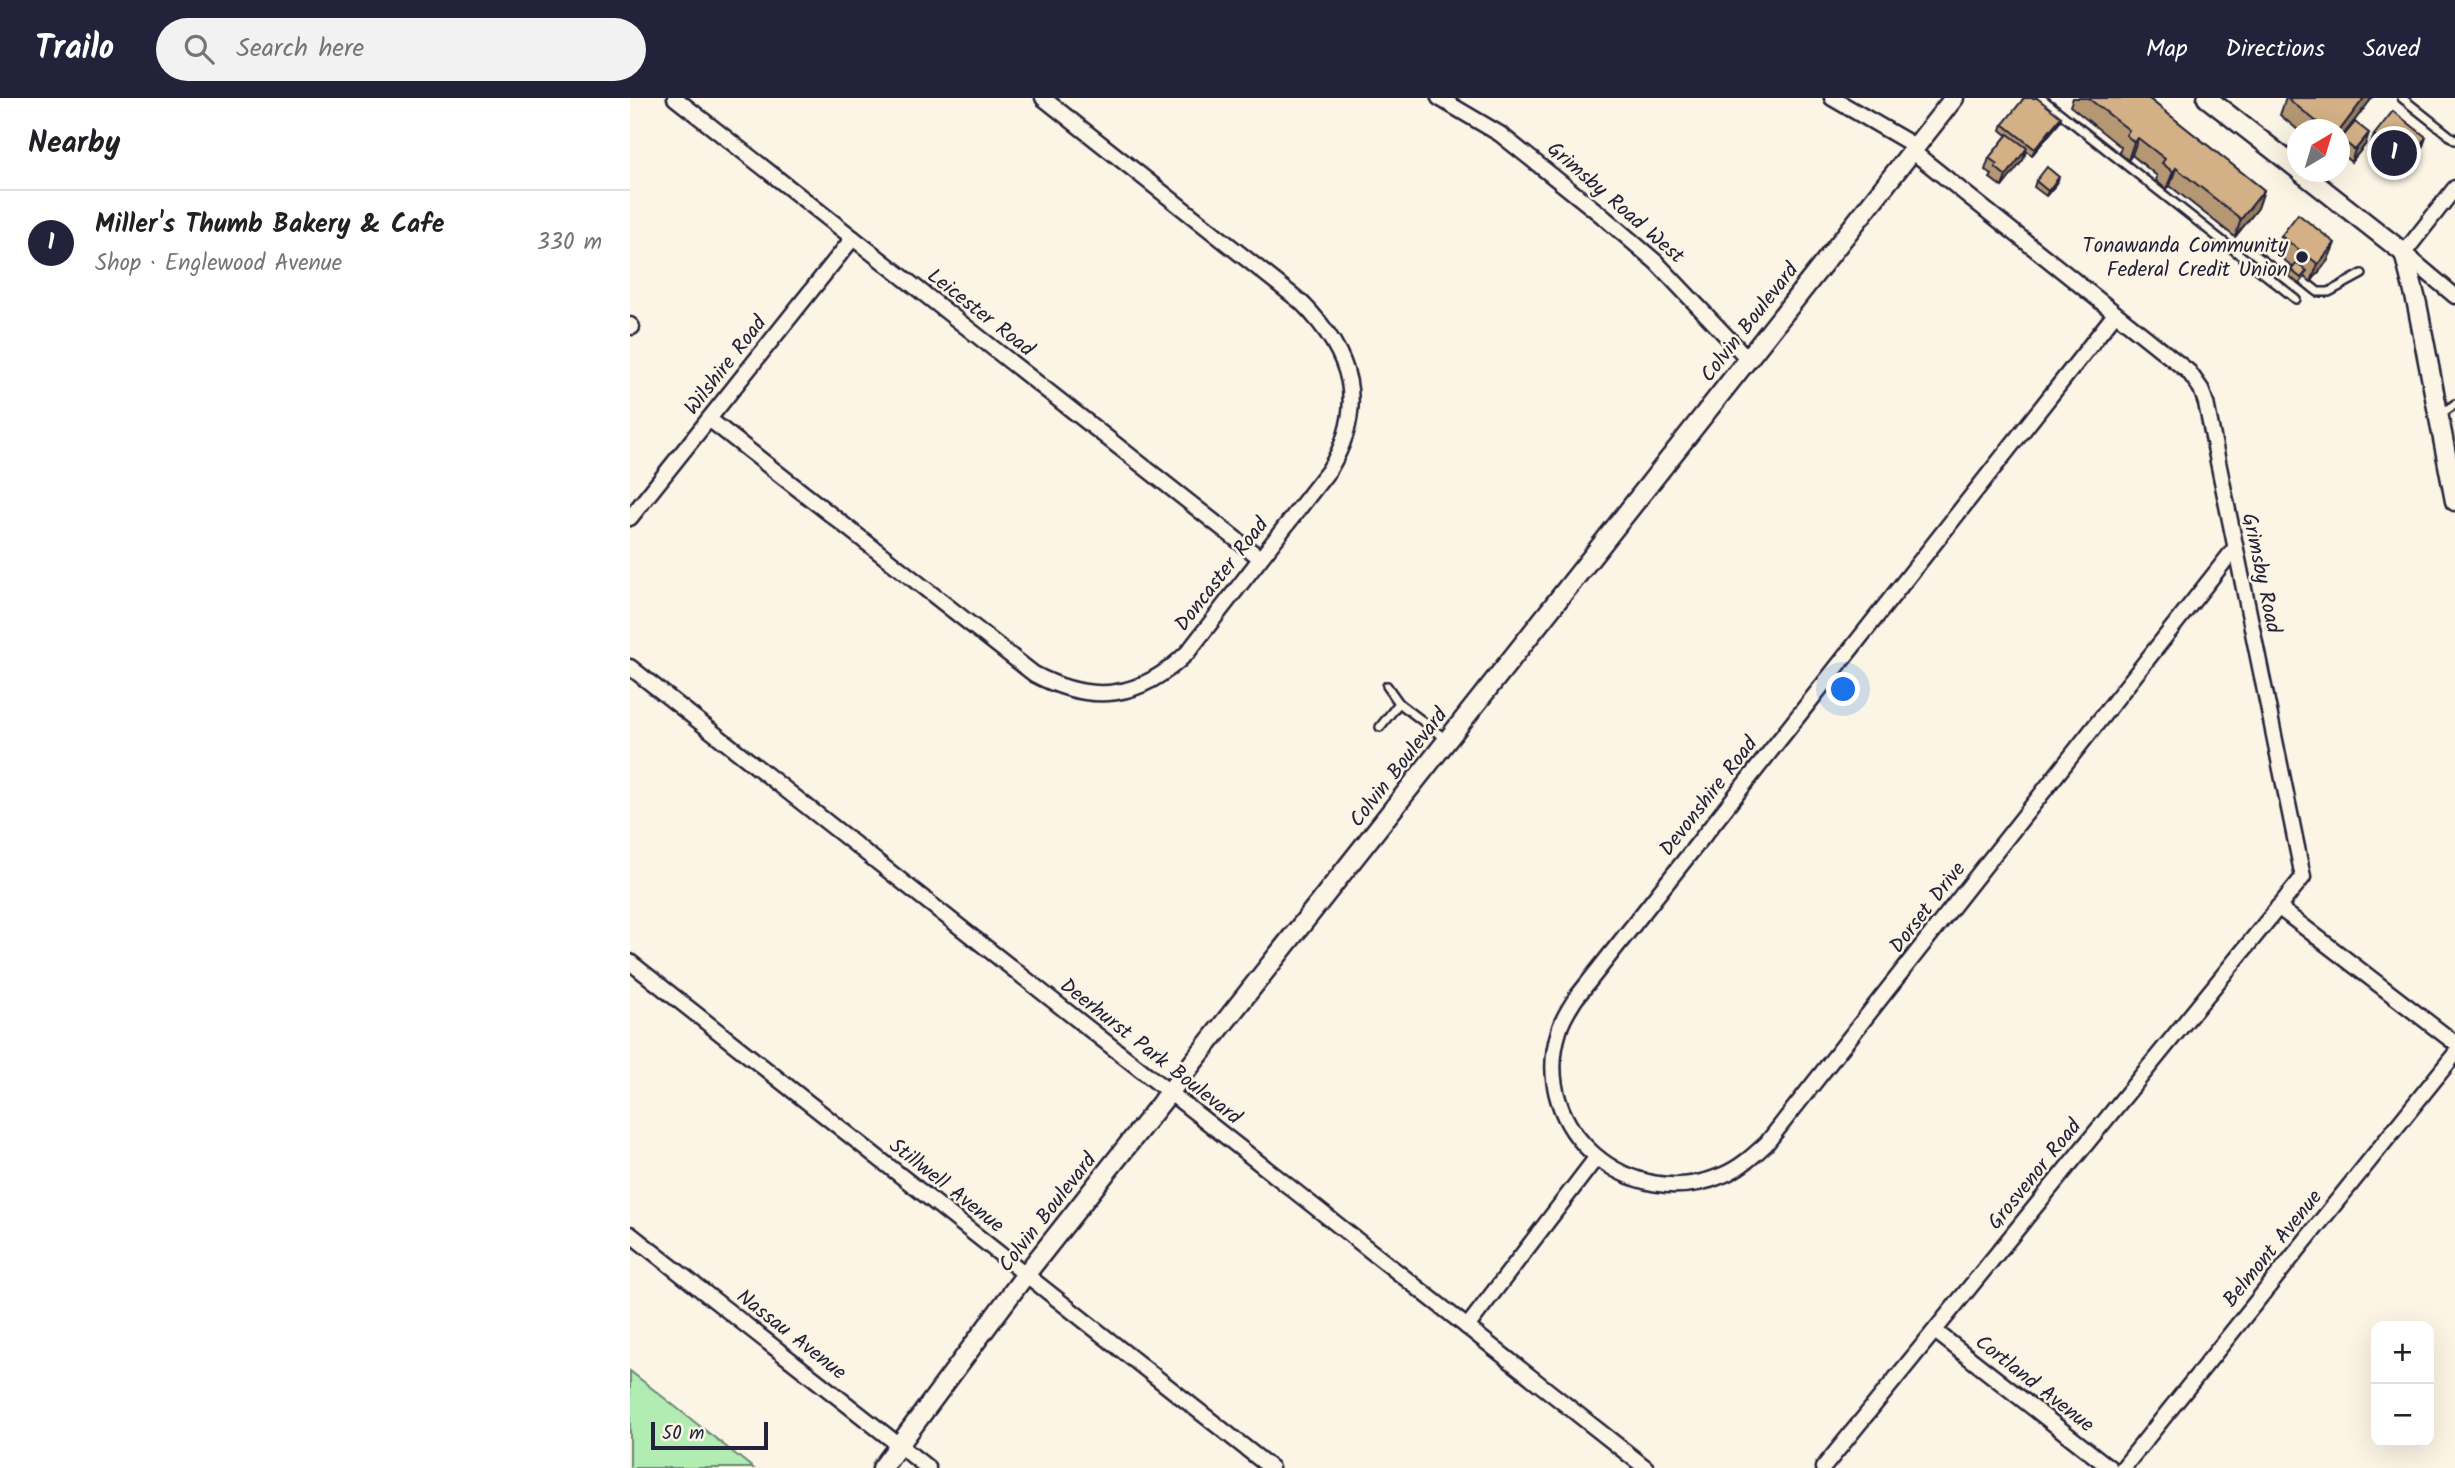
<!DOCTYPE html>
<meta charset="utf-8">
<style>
body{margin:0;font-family:Kalam,sans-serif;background:#f2f2f2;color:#202124}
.controls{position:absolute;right:21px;bottom:21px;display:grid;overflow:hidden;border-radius:14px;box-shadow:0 7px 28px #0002}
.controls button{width:63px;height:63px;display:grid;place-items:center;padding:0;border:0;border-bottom:2px solid #e0e0e0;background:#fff;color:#202124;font:35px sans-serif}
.compass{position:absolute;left:1657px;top:21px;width:63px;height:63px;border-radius:50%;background:#fff;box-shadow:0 7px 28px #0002;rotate:38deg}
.scale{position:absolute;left:21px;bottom:18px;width:117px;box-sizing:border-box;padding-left:7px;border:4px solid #22223b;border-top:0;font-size:19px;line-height:24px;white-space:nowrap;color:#22223b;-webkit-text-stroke:5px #fcf5e5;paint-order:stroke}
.you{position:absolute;left:1214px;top:592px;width:24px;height:24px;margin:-18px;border:5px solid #fff;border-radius:50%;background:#1a73e8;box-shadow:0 0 0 10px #1a73e833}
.badge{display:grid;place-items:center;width:46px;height:46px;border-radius:50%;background:#22223b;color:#fff;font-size:23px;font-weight:700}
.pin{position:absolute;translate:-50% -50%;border:4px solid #fff;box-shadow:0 2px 7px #0006}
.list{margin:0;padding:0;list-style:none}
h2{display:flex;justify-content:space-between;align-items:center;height:91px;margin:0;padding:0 28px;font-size:30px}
h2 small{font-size:23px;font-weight:400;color:#757577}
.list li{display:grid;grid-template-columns:46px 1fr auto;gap:21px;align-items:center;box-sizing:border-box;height:105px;padding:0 28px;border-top:2px solid #e0e0e0}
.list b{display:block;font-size:26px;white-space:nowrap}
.list p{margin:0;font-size:23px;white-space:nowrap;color:#757577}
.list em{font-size:23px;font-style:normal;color:#757577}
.icon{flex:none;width:38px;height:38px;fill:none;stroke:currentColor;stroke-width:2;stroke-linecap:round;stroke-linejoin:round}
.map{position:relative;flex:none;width:1825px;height:1370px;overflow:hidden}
header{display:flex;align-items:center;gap:42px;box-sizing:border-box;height:98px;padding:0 35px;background:#22223b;color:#fff}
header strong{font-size:33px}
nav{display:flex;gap:38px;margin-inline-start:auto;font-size:24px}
.search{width:490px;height:63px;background:#f2f2f2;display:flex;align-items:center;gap:18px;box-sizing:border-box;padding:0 24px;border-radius:38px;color:#757577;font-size:26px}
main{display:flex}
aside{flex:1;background:#fff}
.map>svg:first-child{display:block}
.green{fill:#b1ecb2;stroke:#6a8776;stroke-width:2}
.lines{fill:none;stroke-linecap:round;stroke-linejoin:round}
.service-casing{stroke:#22223b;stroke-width:12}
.minor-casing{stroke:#22223b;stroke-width:19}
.tertiary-casing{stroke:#22223b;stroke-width:23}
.service{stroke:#fcf5e5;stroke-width:7}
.minor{stroke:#fcf5e5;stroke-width:14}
.tertiary{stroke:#fcf5e5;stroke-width:18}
.wall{fill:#b59773;stroke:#22223b;stroke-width:2}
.shaded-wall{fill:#947b5e;stroke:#22223b;stroke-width:2}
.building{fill:#d3b086;stroke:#22223b;stroke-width:2}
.poi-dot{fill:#22223b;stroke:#fcf5e5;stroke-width:2.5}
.labels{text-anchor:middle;stroke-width:5;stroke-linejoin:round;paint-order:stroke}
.street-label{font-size:21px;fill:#22223b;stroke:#fcf5e5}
.poi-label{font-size:21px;fill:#22223b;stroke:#fcf5e5;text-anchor:end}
</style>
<header>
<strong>Trailo</strong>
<div class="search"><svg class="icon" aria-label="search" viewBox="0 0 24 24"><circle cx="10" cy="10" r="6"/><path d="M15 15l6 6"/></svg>Search here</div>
<nav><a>Map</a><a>Directions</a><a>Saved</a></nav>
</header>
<main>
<aside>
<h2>Nearby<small></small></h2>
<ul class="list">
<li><span class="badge">1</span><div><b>Miller's Thumb Bakery &amp; Cafe</b><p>Shop · Englewood Avenue</p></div><em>330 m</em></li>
</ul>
</aside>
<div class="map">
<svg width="1825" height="1370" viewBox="0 0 1825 1370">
<rect width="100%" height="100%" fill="#fcf5e5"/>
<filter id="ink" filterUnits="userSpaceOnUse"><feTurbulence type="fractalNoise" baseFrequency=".0143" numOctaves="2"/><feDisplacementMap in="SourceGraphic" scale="14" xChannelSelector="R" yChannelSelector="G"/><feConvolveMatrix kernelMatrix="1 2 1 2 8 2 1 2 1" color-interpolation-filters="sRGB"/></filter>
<g filter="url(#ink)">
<polygon class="green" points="0,1273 123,1370 0,1370"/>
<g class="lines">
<g class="service-casing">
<g id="service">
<polyline points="1411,0 1666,201"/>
<polyline points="1772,0 1825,42"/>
<polyline points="1632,150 1662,173"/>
<polyline points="1673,182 1688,194 1699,194 1732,176"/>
<polyline points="1811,316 1825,306"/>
<polyline points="757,588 769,605"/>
<polyline points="750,629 769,605 816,641"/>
</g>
</g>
<g class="minor-casing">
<g id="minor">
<polyline points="45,0 630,460"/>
<polyline points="809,0 870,36 970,116 1026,164 1118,261"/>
<polyline points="1202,0 1285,48"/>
<polyline points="1825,90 1774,155 1825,198"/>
<path d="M1485,216L946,900C939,911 932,921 929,933C898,1032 1001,1117 1093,1077C1110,1070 1123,1058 1136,1046L1605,450"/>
<polyline points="0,227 2,229"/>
<path d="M79,321L404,576C462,607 511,601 558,554L699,372C738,308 722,255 671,204L413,0"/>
<polyline points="0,420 223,140"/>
<polyline points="0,569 1016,1370"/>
<polyline points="1648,809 1825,945"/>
<polyline points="0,864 641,1370"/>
<polyline points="0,1136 298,1370"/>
<polyline points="837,1229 966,1060"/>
<polyline points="1305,1233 1480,1370"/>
<polyline points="1193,1370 1673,779 1576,305 1571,291 1559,274 1282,53"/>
<polyline points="1493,1370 1825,956"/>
</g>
</g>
<g class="tertiary-casing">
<g id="tertiary">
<polyline points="1577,0 1668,71"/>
<polyline points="1671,74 1774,155 1787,206 1825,403"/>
<polyline points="252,1370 396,1176 1324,0"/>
</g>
</g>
<use href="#service" class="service"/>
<use href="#minor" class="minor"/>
<use href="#tertiary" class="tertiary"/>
</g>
<g class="wall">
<polygon points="1443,0 1518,0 1634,92 1628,110 1605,139 1540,88 1536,91 1526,83 1527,78 1502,57 1498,62 1489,55 1491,49 1440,8"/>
<polygon points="1656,0 1742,0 1710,41 1710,32 1668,32 1650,17"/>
<polygon points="1431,19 1429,25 1402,57 1396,53 1393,62 1372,89 1360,80 1362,77 1355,72 1359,60 1377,37 1371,32 1373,26"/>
<polygon points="1744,37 1796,39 1790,56 1771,80 1738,54"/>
<polygon points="1711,41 1735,47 1721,64 1710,55 1710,47"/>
<polygon points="1406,83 1427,85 1416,98 1404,89"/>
<polygon points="1651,138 1698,162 1681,184 1675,179 1669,186 1659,178 1663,169 1645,155"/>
</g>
<g class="shaded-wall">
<polygon points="1734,0 1742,0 1710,41 1710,32"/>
<polygon points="1431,19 1429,25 1402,57 1405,51"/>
<polygon points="1739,35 1735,47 1721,64 1725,52"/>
<polygon points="1796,39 1790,56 1771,80 1778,63"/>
<polygon points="1508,40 1502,57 1498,62 1504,44"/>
<polygon points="1397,50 1393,62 1372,89 1376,78"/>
<polygon points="1546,70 1540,88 1536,91 1543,74"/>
<polygon points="1429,79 1427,85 1416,98 1418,93"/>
<polygon points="1634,92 1628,110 1605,139 1611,121"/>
<polygon points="1705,145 1698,162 1681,184 1688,166"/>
</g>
<g class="building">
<polygon points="1394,0 1407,0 1431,19 1405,51 1373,26"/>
<polygon points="1458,0 1518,0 1634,92 1611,121 1546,70 1543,74 1532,65 1535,61 1508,40 1504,44 1496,37 1499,32"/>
<polygon points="1657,0 1734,0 1710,32 1697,32"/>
<polygon points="1763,13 1796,39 1778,63 1744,37"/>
<polygon points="1725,24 1739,35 1725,52 1711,41"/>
<polygon points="1378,36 1397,50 1376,78 1365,69 1367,66 1359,60"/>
<polygon points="1417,69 1429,79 1418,93 1406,83"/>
<polygon points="1668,116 1705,145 1688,166 1651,138"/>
<polygon points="1667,165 1677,173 1671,180 1661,172"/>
</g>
</g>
<circle class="poi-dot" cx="1672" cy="159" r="7"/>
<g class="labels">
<g class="street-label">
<text transform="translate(986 104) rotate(41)" y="7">Grimsby Road West</text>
<text transform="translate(351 214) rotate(38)" y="7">Leicester Road</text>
<text transform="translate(1119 224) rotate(-52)" y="7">Colvin Boulevard</text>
<text transform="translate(95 267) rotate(-52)" y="7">Wilshire Road</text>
<text transform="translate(1632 475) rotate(78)" y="7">Grimsby Road</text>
<text transform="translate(591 476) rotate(-52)" y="7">Doncaster Road</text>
<text transform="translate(768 669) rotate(-52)" y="7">Colvin Boulevard</text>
<text transform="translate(1078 698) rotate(-52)" y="7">Devonshire Road</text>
<text transform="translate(1297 809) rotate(-52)" y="7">Dorset Drive</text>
<text transform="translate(521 953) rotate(38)" y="7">Deerhurst Park Boulevard</text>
<text transform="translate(1404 1076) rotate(-51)" y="7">Grosvenor Road</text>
<text transform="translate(317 1087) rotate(38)" y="7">Stillwell Avenue</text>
<text transform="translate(417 1114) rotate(-52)" y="7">Colvin Boulevard</text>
<text transform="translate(1642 1150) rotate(-51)" y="7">Belmont Avenue</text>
<text transform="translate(162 1236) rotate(38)" y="7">Nassau Avenue</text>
<text transform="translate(1405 1285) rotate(38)" y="7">Cortland Avenue</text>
</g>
<g class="poi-label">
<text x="1658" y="154">Tonawanda Community<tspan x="1658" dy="24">Federal Credit Union</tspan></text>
</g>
</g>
</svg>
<div class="controls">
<button>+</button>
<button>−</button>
</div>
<svg class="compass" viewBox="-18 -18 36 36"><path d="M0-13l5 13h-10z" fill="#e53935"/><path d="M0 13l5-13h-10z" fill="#757577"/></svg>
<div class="scale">50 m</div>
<div class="you"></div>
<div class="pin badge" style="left:1764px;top:55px">1</div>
</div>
</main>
